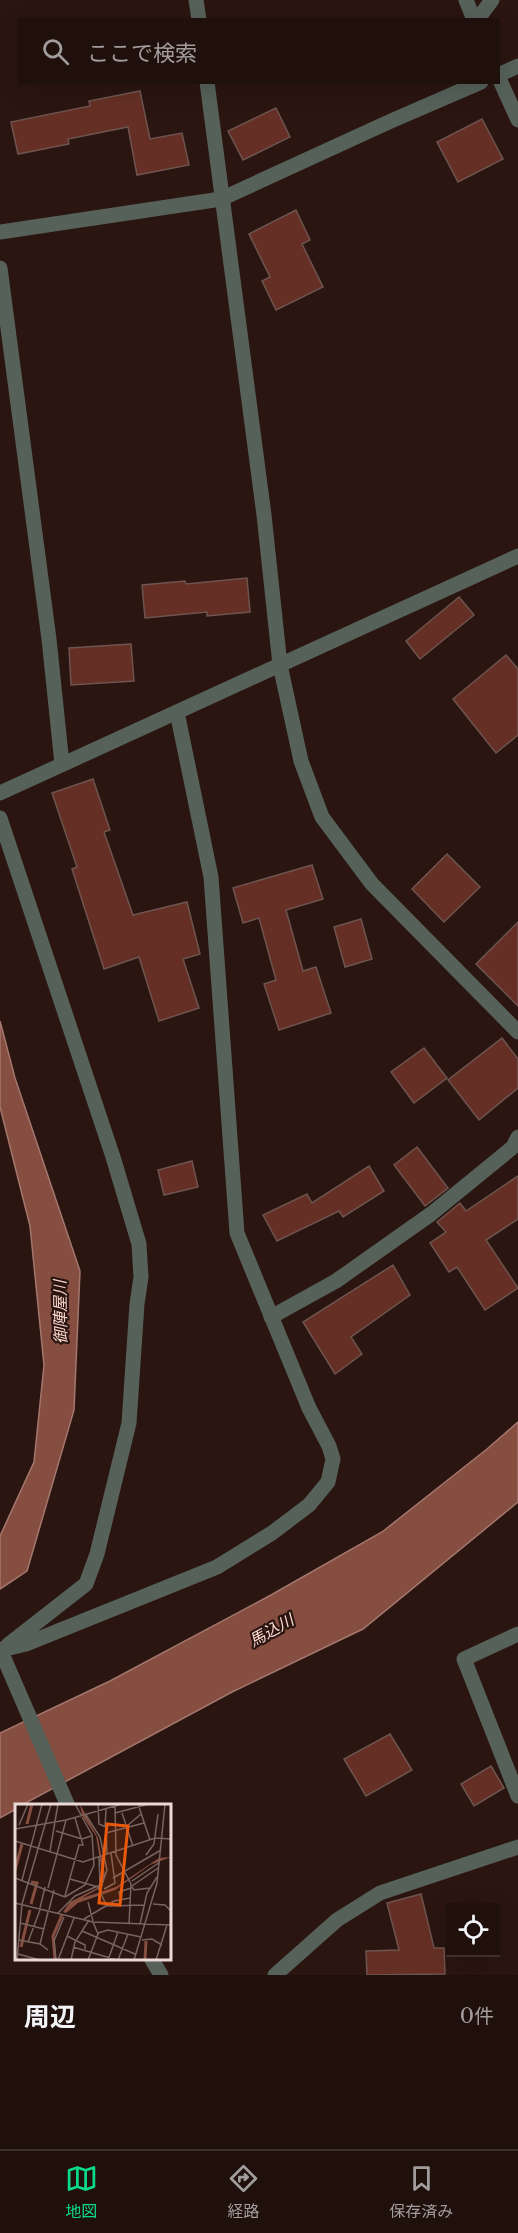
<!DOCTYPE html>
<html lang="ja">
<meta charset="utf-8">
<style>
body{margin:0;font-family:"Libre Baskerville","Noto Sans JP",serif;background:#281915;color:#f1f3f6}
.controls{position:absolute;right:18px;bottom:18px;display:grid;overflow:hidden;border-radius:0px;box-shadow:0 6px 24px #0002}
.controls button{width:54px;height:54px;display:grid;place-items:center;padding:0;border:0;border-bottom:2px solid #3d302d;background:#20100c;color:#f1f3f6;font:30px sans-serif}
.list{margin:0;padding:0;list-style:none}
h2{display:flex;justify-content:space-between;align-items:center;height:78px;margin:0;padding:0 24px;font-size:26px}
h2 small{font-size:20px;font-weight:400;color:#a29d9d}
.icon{flex:none;width:33px;height:33px;fill:none;stroke:currentColor;stroke-width:2;stroke-linecap:round;stroke-linejoin:round}
.map{position:relative;flex:none;width:518px;height:1975px;overflow:hidden}
.search{position:absolute;background:#20100c;box-shadow:0 6px 24px #0002;left:18px;right:18px;top:18px;height:66px;display:flex;align-items:center;gap:15px;box-sizing:border-box;padding:0 21px;border-radius:0px;color:#a29d9d;font-size:22px}
.sheet{height:174px;background:#20100c}
nav{display:flex;justify-content:space-around;align-items:center;box-sizing:border-box;height:84px;border-top:2px solid #3d302d;background:#20100c;font-size:16px;color:#a29d9d}
nav a{display:grid;justify-items:center;gap:3px}
nav .on{color:#0bd98a}
.map>svg:first-child{display:block}
.water{fill:#864d41;stroke:#a4776e;stroke-width:1.5}
.building{fill:#652f25;stroke:#6e544f;stroke-width:1.5}
.lines{fill:none;stroke-linecap:round;stroke-linejoin:round}
.minor{stroke:#56615a;stroke-width:15}
.labels{text-anchor:middle;stroke-width:4.5;stroke-linejoin:round;paint-order:stroke}
.water-label{font-size:16px;font-style:italic;fill:#fed8d0;stroke:#2a1510}
.inset-river{fill:none;stroke:#864d41;stroke-width:3}
.inset-road{fill:none;stroke:#776460;stroke-width:1.5}
.view{fill:#e8590c;fill-opacity:0.15;stroke:#e8590c;stroke-width:3}
.inset-edge{fill:none;stroke:#eadad7;stroke-width:3}
</style>
<div class="map">
<svg width="518" height="1975" viewBox="0 0 518 1975">
<rect width="100%" height="100%" fill="#2a1510"/>
<g class="water">
<polygon points="0,1021 15,1078 80,1271 74,1410 27,1571 0,1589 0,1536 34,1462 44,1365 30,1226 0,1107"/>
<polygon points="518,1422 518,1502 363,1629 232,1692 22,1805 16,1806 16,1809 0,1818 0,1733 110,1681 271,1595 382,1532 487,1449"/>
</g>
<g class="building">
<polygon points="140,91 150,139 182,133 189,165 137,175 128,127 68,139 69,144 18,154 11,122 90,106 89,101"/>
<polygon points="276,108 290,137 243,160 228,131"/>
<polygon points="482,119 503,159 458,182 437,142"/>
<polygon points="296,210 310,240 302,244 323,287 276,310 262,281 270,277 249,234"/>
<polygon points="247,578 250,612 207,616 207,612 145,618 142,585 185,581 186,584"/>
<polygon points="459,597 474,615 420,659 406,641"/>
<polygon points="131,644 134,681 71,685 69,648"/>
<polygon points="506,655 518,669 518,735 496,753 453,699"/>
<polygon points="93,779 110,830 104,832 133,915 187,902 200,954 183,959 199,1008 159,1021 139,957 104,969 72,869 77,867 52,793"/>
<polygon points="447,854 480,887 444,922 412,889"/>
<polygon points="312,865 323,899 286,910 303,971 316,967 331,1013 279,1030 264,984 276,980 259,918 243,923 233,888"/>
<polygon points="361,919 372,959 345,967 334,927"/>
<polygon points="518,922 518,1006 476,964"/>
<polygon points="502,1038 518,1059 518,1088 479,1120 448,1080"/>
<polygon points="424,1048 447,1078 414,1103 391,1072"/>
<polygon points="417,1147 448,1188 425,1206 394,1165"/>
<polygon points="192,1161 198,1187 164,1195 158,1170"/>
<polygon points="369,1166 384,1191 343,1217 339,1211 277,1241 263,1215 307,1194 312,1203"/>
<polygon points="518,1176 518,1219 486,1240 518,1288 485,1310 457,1267 449,1272 430,1243 446,1232 437,1222 460,1203 466,1211"/>
<polygon points="393,1265 410,1295 351,1337 362,1354 335,1374 303,1322"/>
<polygon points="390,1734 412,1770 366,1796 344,1759"/>
<polygon points="491,1766 504,1788 474,1806 461,1784"/>
<polygon points="421,1894 434,1948 444,1948 445,1974 367,1975 366,1951 399,1950 387,1903"/>
</g>
<g class="lines">
<g class="minor">
<polyline points="196,0 199,20"/>
<polyline points="466,0 474,20"/>
<polyline points="477,20 492,0"/>
<polyline points="498,75 518,66"/>
<polyline points="498,76 518,120"/>
<polyline points="207,82 264,515 280,665 301,761 322,817 372,884 518,1032"/>
<polyline points="0,232 221,199 391,121 481,82"/>
<polyline points="0,268 49,639 62,764"/>
<polyline points="0,793 518,556"/>
<polyline points="0,818 113,1157 139,1244 141,1277 137,1304 129,1423 97,1554 86,1584 8,1645"/>
<polyline points="271,1317 336,1281 431,1214 513,1147 518,1137"/>
<polyline points="518,1634 464,1659 518,1796"/>
<polyline points="0,1649 68,1806"/>
<polyline points="1,1650 26,1644 217,1567 272,1533 309,1505 328,1482 333,1459 329,1446 309,1408 237,1233 211,877 177,712"/>
<polyline points="151,1958 161,1975"/>
<polyline points="275,1975 337,1920 380,1893 518,1847"/>
</g>
</g>
<g class="labels">
<g class="water-label">
<text transform="translate(60 1312) rotate(-91)" y="6">御陣屋川</text>
<text transform="translate(271 1630) rotate(-29)" y="6">馬込川</text>
</g>
</g>
<g transform="translate(15 1804)">
<rect width="156" height="156" fill="#2a1510"/>
<path d="M65,0L83,34L90,71L87,83L67,94L101,83L144,54L156,53L135,61L100,86L63,99L51,109L48,108L55,98L86,82L88,75L81,32L67,11Z" fill="#864d41"/>
<path class="inset-river" d="M12,20L17,0M0,66L7,40M16,100L22,79L16,78M6,143L15,106M40,155L38,132L47,111M130,156L131,137"/>
<path class="inset-road" d="M83,0L84,20L91,23L92,50M100,0L101,51L116,80L114,120M123,0L135,36M100,9L134,0M107,9L118,42M71,11L85,33L92,66L85,86M4,21L13,0M112,22L126,10M90,23L91,5M0,25L51,16L107,0M41,27L67,35L76,32M91,29L129,19M0,37L68,58L140,34L156,35M35,47L43,0M131,51L139,40L143,10M0,74L50,93M98,74L146,46M55,75L83,83L92,103M7,76L27,0M117,77L145,58M117,82L143,64M117,83L119,86L135,84M33,84L51,16M89,85L100,79L96,49M50,92L64,41H68L60,14M50,93L70,81L79,61L77,31L60,0M106,96L104,88L116,84M73,98L78,117M0,99L78,118L156,121M138,100L150,101L156,107M93,102L129,101M25,104L30,83M34,106L39,86M43,109L60,92L85,81L84,53M69,115L99,97L115,94M5,119L29,125M125,120L132,89L142,73M67,127L120,150M83,129L93,126L126,133M52,132L70,141V145M4,136L25,140L33,146M127,136L137,135L147,141M13,138L25,106M25,140L33,108M58,143L102,156M3,150L25,156M2,156L7,100L36,0M41,156L39,137L49,113M43,156L59,114M56,156L60,138L74,116M73,156L83,130L78,118M93,156L103,128M103,156L113,130M119,156L142,79L150,0M141,156L152,121"/>
<path class="view" d="M92,20L113,22L105,101L84,99Z"/>
<rect width="156" height="156" class="inset-edge"/>
</g>
</svg>
<div class="controls">
<button><svg class="icon" aria-label="locate" viewBox="0 0 24 24"><circle cx="12" cy="12" r="6"/><path d="M12 2v4M12 18v4M2 12h4M18 12h4"/></svg></button>
</div>
<div class="search"><svg class="icon" aria-label="search" viewBox="0 0 24 24"><circle cx="10" cy="10" r="6"/><path d="M15 15l6 6"/></svg>ここで検索</div>
</div>
<section class="sheet">
<h2>周辺<small>0件</small></h2>
<ul class="list">
</ul>
</section>
<nav>
<a class="on"><svg class="icon" aria-label="map" viewBox="0 0 24 24"><path d="M3 6l6-2 6 2 6-2v14l-6 2-6-2-6 2zM9 4v14M15 6v14"/></svg>地図</a>
<a><svg class="icon" aria-label="directions" viewBox="0 0 24 24"><path d="M12 3l9 9-9 9-9-9zM9 14v-3h6M13 9l2 2-2 2"/></svg>経路</a>
<a><svg class="icon" aria-label="saved" viewBox="0 0 24 24"><path d="M7 4h10v16l-5-4-5 4z"/></svg>保存済み</a>
</nav>
